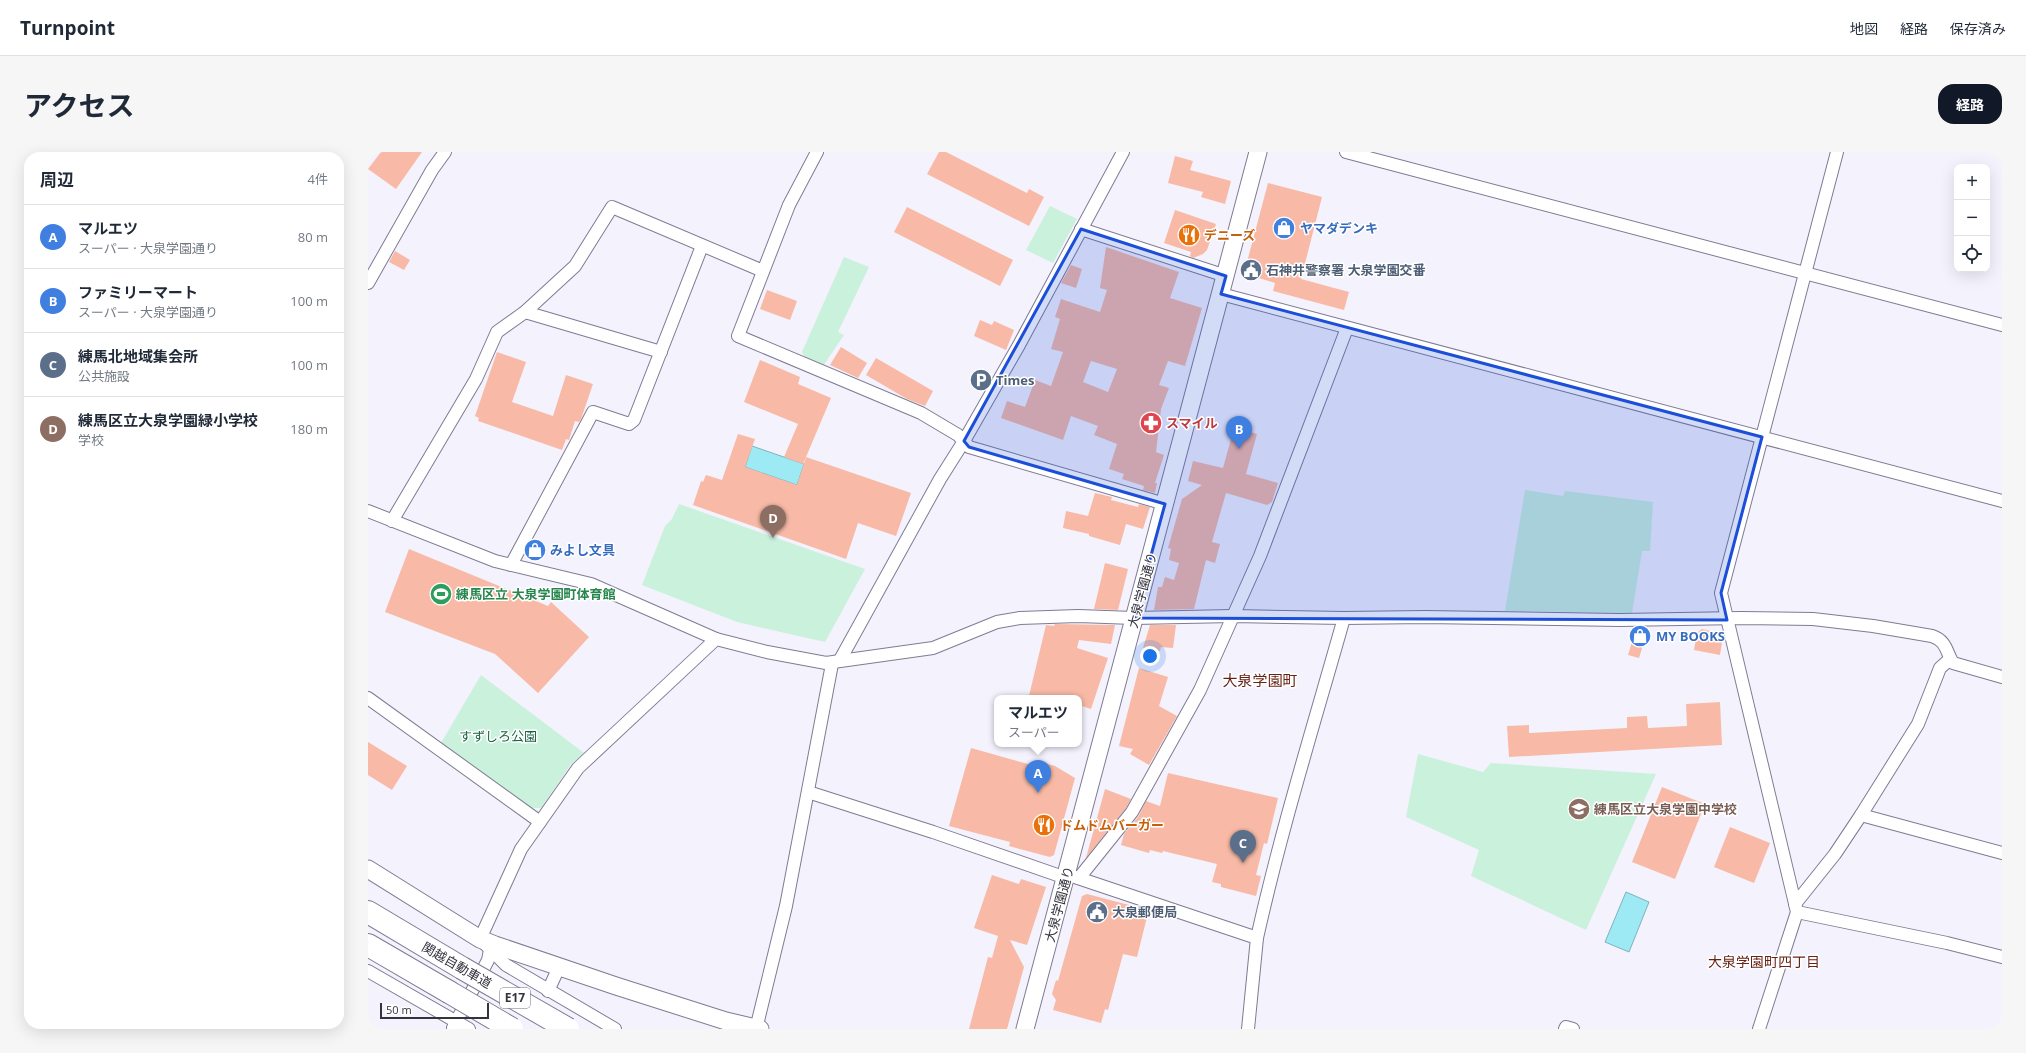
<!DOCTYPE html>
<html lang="ja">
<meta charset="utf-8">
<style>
body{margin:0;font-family:"Open Sans","Noto Sans JP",sans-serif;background:#f6f6f7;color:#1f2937}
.controls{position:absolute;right:12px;top:12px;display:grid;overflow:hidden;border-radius:8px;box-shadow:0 4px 16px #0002}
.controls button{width:36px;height:36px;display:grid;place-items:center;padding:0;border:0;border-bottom:1px solid #e0e1e3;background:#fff;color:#1f2937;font:20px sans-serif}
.scale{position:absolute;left:12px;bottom:10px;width:109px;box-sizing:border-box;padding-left:4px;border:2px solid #35333e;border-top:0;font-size:11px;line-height:14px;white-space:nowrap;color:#35333e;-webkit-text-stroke:3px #fff;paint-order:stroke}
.you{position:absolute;left:782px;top:504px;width:14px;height:14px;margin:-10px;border:3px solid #fff;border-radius:50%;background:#1a73e8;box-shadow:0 0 0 6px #1a73e833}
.badge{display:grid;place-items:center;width:26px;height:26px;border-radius:50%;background:#111827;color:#fff;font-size:13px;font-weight:700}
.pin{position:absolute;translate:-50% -33px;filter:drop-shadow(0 1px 2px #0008)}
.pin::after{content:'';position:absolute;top:21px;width:14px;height:12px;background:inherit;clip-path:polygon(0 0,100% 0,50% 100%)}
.popup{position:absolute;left:626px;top:543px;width:88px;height:52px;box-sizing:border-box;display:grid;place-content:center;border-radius:8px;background:#fff;filter:drop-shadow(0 1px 3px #0005);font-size:13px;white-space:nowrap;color:#747a83}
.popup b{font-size:15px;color:#1f2937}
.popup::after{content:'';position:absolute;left:50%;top:100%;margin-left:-8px;border:8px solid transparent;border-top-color:#fff}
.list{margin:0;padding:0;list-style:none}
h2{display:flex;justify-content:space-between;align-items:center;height:52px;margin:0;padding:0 16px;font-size:17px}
h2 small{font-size:13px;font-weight:400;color:#747a83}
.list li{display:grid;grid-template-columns:26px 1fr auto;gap:12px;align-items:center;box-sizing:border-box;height:64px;padding:0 16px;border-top:1px solid #e0e1e3}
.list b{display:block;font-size:15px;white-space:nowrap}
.list p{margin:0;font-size:13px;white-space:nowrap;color:#747a83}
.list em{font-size:13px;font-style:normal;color:#747a83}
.icon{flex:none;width:22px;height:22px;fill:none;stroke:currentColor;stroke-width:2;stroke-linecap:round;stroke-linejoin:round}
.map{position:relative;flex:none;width:1634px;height:877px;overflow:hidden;border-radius:16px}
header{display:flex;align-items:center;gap:24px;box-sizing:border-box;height:56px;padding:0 20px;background:#fff;border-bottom:1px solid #e0e1e3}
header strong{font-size:19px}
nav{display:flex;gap:22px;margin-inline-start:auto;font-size:14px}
.intro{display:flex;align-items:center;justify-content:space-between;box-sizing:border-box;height:96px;padding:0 24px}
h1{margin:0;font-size:28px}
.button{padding:10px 18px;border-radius:16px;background:#111827;color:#fff;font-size:14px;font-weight:700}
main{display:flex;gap:24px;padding:0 24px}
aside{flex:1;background:#fff;border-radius:16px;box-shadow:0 4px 16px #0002}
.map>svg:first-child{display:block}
.green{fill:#caf1db}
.water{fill:#9deaf4;stroke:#7eb3bd}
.building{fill:#f8baa6;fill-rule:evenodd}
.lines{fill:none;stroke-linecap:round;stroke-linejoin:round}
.street-casing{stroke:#7f7b93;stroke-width:14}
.secondary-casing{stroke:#7f7b93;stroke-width:19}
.highway-casing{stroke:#7f7b93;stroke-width:24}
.street{stroke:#fff;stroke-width:12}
.secondary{stroke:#fff;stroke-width:17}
.highway{stroke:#fff;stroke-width:22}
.highway-bridge-casing{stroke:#7f7b93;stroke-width:24;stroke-linecap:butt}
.highway-bridge{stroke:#fff;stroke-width:22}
.marked{fill:#1d4ed8;fill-opacity:0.2;stroke:#1d4ed8;stroke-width:3;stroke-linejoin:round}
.labels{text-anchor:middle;stroke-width:3;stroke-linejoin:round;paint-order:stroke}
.shield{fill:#fff;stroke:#727078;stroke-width:1}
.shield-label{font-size:12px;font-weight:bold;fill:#35333e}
.shop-label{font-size:13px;font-weight:bold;fill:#366cbe;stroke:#fff;text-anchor:start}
.food-label{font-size:13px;font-weight:bold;fill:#c56008;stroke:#fff;text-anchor:start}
.service-label{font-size:13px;font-weight:bold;fill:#4e5e75;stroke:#fff;text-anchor:start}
.health-label{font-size:13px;font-weight:bold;fill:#be3a42;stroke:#fff;text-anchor:start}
.street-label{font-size:13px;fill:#35333e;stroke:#fff}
.leisure-label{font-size:13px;font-weight:bold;fill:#27864d;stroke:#fff;text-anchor:start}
.park-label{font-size:13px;fill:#1c6244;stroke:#fff}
.education-label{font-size:13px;font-weight:bold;fill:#785e54;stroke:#fff;text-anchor:start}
.neighbourhood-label{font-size:14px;fill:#672415;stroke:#fff}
.quarter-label{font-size:15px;fill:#672415;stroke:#fff}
</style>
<header>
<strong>Turnpoint</strong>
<nav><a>地図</a><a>経路</a><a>保存済み</a></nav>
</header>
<div class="intro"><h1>アクセス</h1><a class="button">経路</a></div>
<main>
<aside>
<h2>周辺<small>4件</small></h2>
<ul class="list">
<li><span class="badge" style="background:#3f7fe0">A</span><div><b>マルエツ</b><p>スーパー · 大泉学園通り</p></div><em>80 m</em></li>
<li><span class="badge" style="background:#3f7fe0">B</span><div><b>ファミリーマート</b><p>スーパー · 大泉学園通り</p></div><em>100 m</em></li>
<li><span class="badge" style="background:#5c6f8a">C</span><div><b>練馬北地域集会所</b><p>公共施設</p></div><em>100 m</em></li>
<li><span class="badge" style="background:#8d6e63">D</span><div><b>練馬区立大泉学園緑小学校</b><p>学校</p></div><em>180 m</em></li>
</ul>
</aside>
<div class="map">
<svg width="1634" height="877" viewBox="0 0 1634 877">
<rect width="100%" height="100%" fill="#f4f2fd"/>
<g class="green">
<polygon points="682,54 709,67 685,111 658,98"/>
<polygon points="476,105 501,115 470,180 476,183 455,214 437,206 434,200"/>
<polygon points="1157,338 1195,344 1197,339 1285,350 1282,399 1274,399 1264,461 1137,459"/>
<polygon points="311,352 497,417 457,490 369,470 274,433 297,374 304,367"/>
<polygon points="113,523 216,601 203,612 173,656 163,656 73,591"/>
<polygon points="1050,602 1115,620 1123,611 1288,622 1218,778 1103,724 1111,698 1038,665"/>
</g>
<g class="water">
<polygon points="384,294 436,312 429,333 377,315"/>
<polygon points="1258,740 1281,750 1261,800 1237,790"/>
</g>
<g class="building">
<polygon points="13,0 54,0 28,37 0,17"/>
<polygon points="571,0 578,0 659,41 661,37 676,45 661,74 559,22"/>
<polygon points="807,4 825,9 822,18 863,29 857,52 833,45 835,40 800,31"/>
<polygon points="900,31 954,45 933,127 981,140 976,158 905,139 907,131 874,121 878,109 879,110"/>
<polygon points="539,55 645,108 632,134 526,80"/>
<polygon points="807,58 848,72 839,98 835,102 825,106 822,104 823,100 796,91"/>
<path d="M738,95L811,120L802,146L834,156L817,214L800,209L791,233L801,236L793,257L788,300L796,303L787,331H789L787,341L775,338L776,334L754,327L756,322L741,317L749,292L726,283L730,274L703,264L695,288L633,266L639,249L657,255L667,228L683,234L695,200L683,197L692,167L687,165L693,147L732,160L739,138L732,136ZM723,209L749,217L740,240L715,230Z"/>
<polygon points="27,99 42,108 36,118 21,110"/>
<polygon points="703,113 714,117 708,136 693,131"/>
<polygon points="399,138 429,149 422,168 392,157"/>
<polygon points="612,168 624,173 626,169 646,178 638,198 606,184"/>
<polygon points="473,195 499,211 490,226 462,213"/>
<polygon points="129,200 158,210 144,250 185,264 198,223 225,232 213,267 211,270 207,269 201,288 198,287 194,298 110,269 111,266 107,264"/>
<polygon points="508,206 565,239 557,254 539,247 498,223"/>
<polygon points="392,208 432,225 430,232 463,246 435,312 416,305 430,272 376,250"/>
<polygon points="866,276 889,282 878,322 910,331 904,350 899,353 858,341 844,390 852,392 847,411 838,408 826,457 786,458 790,435 794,435 797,425 806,428 811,411 801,408 803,397 800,396 814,347 834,333 820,329 825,309 855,316"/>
<polygon points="370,282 387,287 377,315 429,333 438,305 543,341 528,384 490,371 478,407 325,353 333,329 335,330 338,323 354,328"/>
<polygon points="727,341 744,345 743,348 770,355 771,352 782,355 775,377 758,372 752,393 721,384 721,382 695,376 698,359 720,364"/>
<polygon points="41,397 180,454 183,450 221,485 170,541 127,502 17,460"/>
<polygon points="737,411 760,417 750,458 726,457"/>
<polygon points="687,472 747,473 743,492 711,488 709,496 740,506 723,557 711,553 711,546 670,546 661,544 678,473 686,474"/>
<polygon points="782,473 808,473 805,496 793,495 792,499 775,496"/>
<polygon points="1268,477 1279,480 1271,506 1260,503"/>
<polygon points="1334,477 1347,480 1346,488 1354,490 1352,503 1326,498 1329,481"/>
<polygon points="771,516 800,525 791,554 809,564 781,613 762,602 765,597 751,594"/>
<polygon points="1352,550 1354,593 1141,605 1139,574 1161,573 1161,581 1259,576 1259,565 1279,564 1280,576 1319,574 1318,552"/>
<polygon points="0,590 39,614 24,638 0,623"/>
<polygon points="603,596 667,614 669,609 687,614 707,626 686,703 682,705 641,694 642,690 581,674"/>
<polygon points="800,621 910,646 899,692 896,691 888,723 893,724 888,744 853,735 853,732 844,730 849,712 795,699 794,701 782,698 781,701 753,693 756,682 770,665 778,649 792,654"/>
<polygon points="1294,635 1337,652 1307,727 1264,710"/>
<polygon points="737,637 763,647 758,656 718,706"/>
<polygon points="1362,675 1402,691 1386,731 1346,715"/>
<polygon points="624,723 651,732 653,727 678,735 659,793 642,788 656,815 639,877 601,877 620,805 624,806 630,784 606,776"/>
<polygon points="719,742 765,754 764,757 780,761 769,805 755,802 740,858 737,857 733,871 685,858 688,848 684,842 688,828 690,829 714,744"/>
</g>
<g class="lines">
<g class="street-casing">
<g id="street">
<polyline points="449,0 421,53 370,184 553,261 590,283 601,295 797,352"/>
<polyline points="978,0 1634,173"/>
<polyline points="713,77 858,124"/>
<polyline points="0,131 64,18 77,0"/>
<polyline points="853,142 1634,349"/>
<polyline points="157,160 293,200"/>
<path d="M0,359L127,409L223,432L348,487L399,500L458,511L565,496L629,470L652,466L710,464L766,466L865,464L976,466L1057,465L1252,468L1373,466L1445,467L1505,474L1564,484C1579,489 1578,500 1585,511L1634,525"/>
<polyline points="24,369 108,227 129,180 157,160 207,114 244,55 395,119"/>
<polyline points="143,413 225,260 261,272 266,268 334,94"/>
<polyline points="472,508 572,327 596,289 651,193 755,0"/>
<polyline points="0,546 172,670"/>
<polyline points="440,640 565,680 698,726"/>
<polyline points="1493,663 1634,701"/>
<polyline points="704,724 889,786 880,877"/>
<polyline points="711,726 764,660 832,538 892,404 979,176"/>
<polyline points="1427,752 1467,702 1493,663 1550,572 1572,516 1582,507"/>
<polyline points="1429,760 1579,791 1634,805"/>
<path d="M889,786C913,678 946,572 976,466"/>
<polyline points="0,819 101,877"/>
<polyline points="180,839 191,815"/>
<polyline points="85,876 120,808 122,798"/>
<polyline points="247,877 138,813 112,787 153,697 210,616 348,487"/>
<polyline points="388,877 418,754 464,512"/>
<polyline points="1197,877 1198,875 1205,877"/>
<polyline points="1391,877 1429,760 1353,441 1469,0"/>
</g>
</g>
<g class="secondary-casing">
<g id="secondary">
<polyline points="0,717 112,787 127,793 248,834 358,869 392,877"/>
<polyline points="657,877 890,0"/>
</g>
</g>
<g class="highway-casing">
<g id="highway">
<polyline points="0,760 94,816"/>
<polyline points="0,793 81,840"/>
</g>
</g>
<use href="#street" class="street"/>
<use href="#secondary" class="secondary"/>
<use href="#highway" class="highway"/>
<g class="highway-bridge-casing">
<g id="highway-bridge">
<polyline points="94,816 200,877"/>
<polyline points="81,840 144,877"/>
</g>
</g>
<use href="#highway-bridge" class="highway-bridge"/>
</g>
<path class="marked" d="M713,77L858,124L853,142L1394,285L1353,441L1359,468L766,466L797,352L601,295L596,289Z"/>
<defs>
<g id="shop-disc" transform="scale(1.15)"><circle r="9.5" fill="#3f7fe0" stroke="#fff"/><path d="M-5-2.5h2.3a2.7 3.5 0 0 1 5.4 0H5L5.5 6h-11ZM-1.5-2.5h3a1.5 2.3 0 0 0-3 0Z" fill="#fff"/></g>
<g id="restaurant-disc" transform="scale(1.15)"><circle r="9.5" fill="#e8710a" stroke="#fff"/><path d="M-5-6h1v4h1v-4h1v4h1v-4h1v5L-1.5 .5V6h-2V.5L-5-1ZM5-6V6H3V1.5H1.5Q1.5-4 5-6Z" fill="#fff"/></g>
<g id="civic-disc" transform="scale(1.15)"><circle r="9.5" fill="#5c6f8a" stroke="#fff"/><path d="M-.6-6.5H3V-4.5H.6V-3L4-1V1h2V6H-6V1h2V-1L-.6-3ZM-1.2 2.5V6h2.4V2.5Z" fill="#fff"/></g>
<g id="parking-disc" transform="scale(1.15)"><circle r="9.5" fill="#5c6f8a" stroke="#fff"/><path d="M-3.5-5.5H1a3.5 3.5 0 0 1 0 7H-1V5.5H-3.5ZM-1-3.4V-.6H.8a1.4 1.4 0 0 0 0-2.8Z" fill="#fff"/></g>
<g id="pharmacy-disc" transform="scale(1.15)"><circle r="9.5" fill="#e0444e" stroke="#fff"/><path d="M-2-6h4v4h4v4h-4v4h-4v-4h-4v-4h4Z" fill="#fff"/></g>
<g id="stadium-disc" transform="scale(1.15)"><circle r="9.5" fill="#2e9e5b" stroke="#fff"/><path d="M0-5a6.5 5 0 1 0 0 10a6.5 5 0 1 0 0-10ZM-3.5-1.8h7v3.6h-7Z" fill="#fff"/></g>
<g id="school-disc" transform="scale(1.15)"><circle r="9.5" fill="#8d6e63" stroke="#fff"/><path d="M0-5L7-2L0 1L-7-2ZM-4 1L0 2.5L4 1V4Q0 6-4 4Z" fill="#fff"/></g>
</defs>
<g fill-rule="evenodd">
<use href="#shop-disc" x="916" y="76"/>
<use href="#restaurant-disc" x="821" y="83"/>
<use href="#civic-disc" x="883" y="118"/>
<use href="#parking-disc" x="613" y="228"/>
<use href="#pharmacy-disc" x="783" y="271"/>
<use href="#shop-disc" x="167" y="398"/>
<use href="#stadium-disc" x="73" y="442"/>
<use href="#shop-disc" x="1272" y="484"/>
<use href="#school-disc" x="1211" y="657"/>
<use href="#restaurant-disc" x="676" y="673"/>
<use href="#civic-disc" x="729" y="760"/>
</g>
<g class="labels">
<rect class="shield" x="132" y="836" width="30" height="20" rx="3"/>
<g class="shield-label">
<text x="147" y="850">E17</text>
</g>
<g class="shop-label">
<text x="932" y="81">ヤマダデンキ</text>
<text x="182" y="403">みよし文具</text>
<text x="1288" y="489">MY BOOKS</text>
</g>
<g class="food-label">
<text x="836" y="88">デニーズ</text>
<text x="692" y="678">ドムドムバーガー</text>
</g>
<g class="service-label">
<text x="898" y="123">石神井警察署 大泉学園交番</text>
<text x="628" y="233">Times</text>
<text x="744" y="765">大泉郵便局</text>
</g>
<g class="health-label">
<text x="798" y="276">スマイル</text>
</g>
<g class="street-label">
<text transform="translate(774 438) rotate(-75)" y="5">大泉学園通り</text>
<text transform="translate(691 752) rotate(-75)" y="5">大泉学園通り</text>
<text transform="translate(89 813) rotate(30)" y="5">関越自動車道</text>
</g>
<g class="leisure-label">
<text x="88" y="447">練馬区立 大泉学園町体育館</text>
</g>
<g class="park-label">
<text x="130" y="589">すずしろ公園</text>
</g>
<g class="education-label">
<text x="1226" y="662">練馬区立大泉学園中学校</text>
</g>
<g class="neighbourhood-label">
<text x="1396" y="815">大泉学園町四丁目</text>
</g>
<g class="quarter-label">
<text x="892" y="534">大泉学園町</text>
</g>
</g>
</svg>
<div class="controls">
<button>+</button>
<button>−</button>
<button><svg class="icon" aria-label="locate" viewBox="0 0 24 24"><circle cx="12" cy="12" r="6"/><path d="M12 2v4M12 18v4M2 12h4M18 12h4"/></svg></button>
</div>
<div class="scale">50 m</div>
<div class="you"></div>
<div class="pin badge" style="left:670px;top:641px;background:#3f7fe0">A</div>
<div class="popup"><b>マルエツ</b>スーパー</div>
<div class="pin badge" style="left:871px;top:297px;background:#3f7fe0">B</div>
<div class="pin badge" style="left:875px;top:711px;background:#5c6f8a">C</div>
<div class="pin badge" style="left:405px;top:386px;background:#8d6e63">D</div>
</div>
</main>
